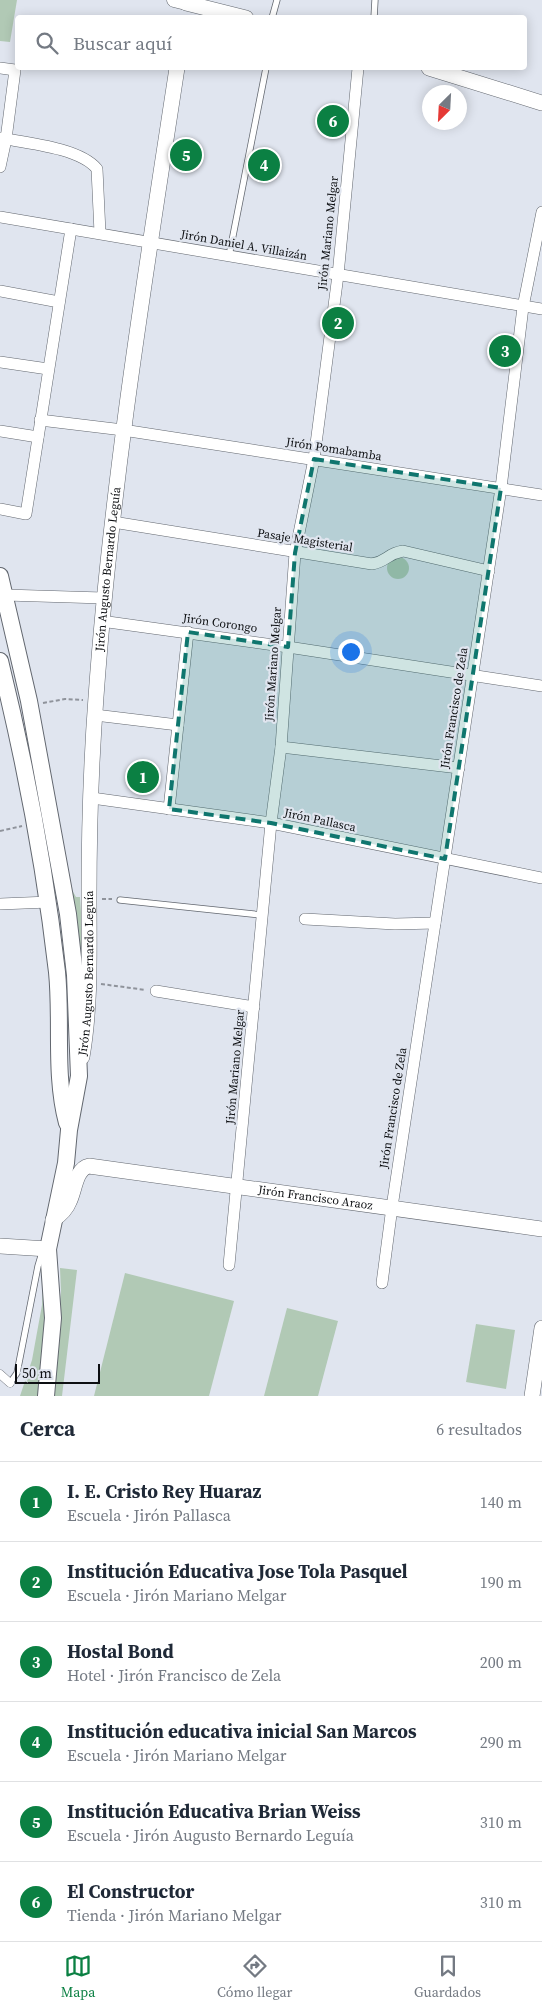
<!DOCTYPE html>
<html lang="es">
<meta charset="utf-8">
<style>
body{margin:0;font-family:"Source Serif 4",serif;background:#f6f6f7;color:#1f2937}
.compass{position:absolute;left:422px;top:85px;width:45px;height:45px;border-radius:50%;background:#fff;box-shadow:0 2px 12px #0003;rotate:204deg}
.scale{position:absolute;left:15px;bottom:12px;width:85px;box-sizing:border-box;padding-left:5px;border:2px solid #0d0f12;border-top:0;font-size:14px;line-height:18px;white-space:nowrap;color:#0d0f12;-webkit-text-stroke:4px #e0e5ef;paint-order:stroke}
.you{position:absolute;left:350px;top:651px;width:18px;height:18px;margin:-12px;border:4px solid #fff;border-radius:50%;background:#1a73e8;box-shadow:0 0 0 8px #1a73e833}
.badge{display:grid;place-items:center;width:32px;height:32px;border-radius:50%;background:#0b8043;color:#fff;font-size:16px;font-weight:700}
.pin{position:absolute;translate:-50% -50%;border:2px solid #fff;box-shadow:0 1px 5px #0006}
.list{margin:0;padding:0;list-style:none}
h2{display:flex;justify-content:space-between;align-items:center;height:65px;margin:0;padding:0 20px;font-size:21px}
h2 small{font-size:16px;font-weight:400;color:#747a83}
.list li{display:grid;grid-template-columns:32px 1fr auto;gap:15px;align-items:center;box-sizing:border-box;height:80px;padding:0 20px;border-top:1px solid #e0e1e3}
.list b{display:block;font-size:19px;white-space:nowrap}
.list p{margin:0;font-size:16px;white-space:nowrap;color:#747a83}
.list em{font-size:16px;font-style:normal;color:#747a83}
.icon{flex:none;width:28px;height:28px;fill:none;stroke:currentColor;stroke-width:2;stroke-linecap:round;stroke-linejoin:round}
.map{position:relative;flex:none;width:542px;height:1396px;overflow:hidden}
.search{position:absolute;background:#fff;box-shadow:0 2px 12px #0003;left:15px;right:15px;top:15px;height:55px;display:flex;align-items:center;gap:12px;box-sizing:border-box;padding:0 18px;border-radius:5px;color:#747a83;font-size:19px}
.sheet{height:545px;background:#fff}
nav{display:flex;justify-content:space-around;align-items:center;box-sizing:border-box;height:70px;border-top:1px solid #e0e1e3;background:#fff;font-size:14px;color:#747a83}
nav a{display:grid;justify-items:center;gap:2px}
nav .on{color:#0b8043}
.map>svg:first-child{display:block}
.green{fill:#b1c9b5}
.lines{fill:none;stroke-linecap:round;stroke-linejoin:round}
.service-casing{stroke:#62676f;stroke-width:7}
.pedestrian-casing{stroke:#62676f;stroke-width:9}
.minor-casing{stroke:#62676f;stroke-width:12}
.tertiary-casing{stroke:#62676f;stroke-width:15}
.secondary-casing{stroke:#62676f;stroke-width:16}
.primary-casing{stroke:#62676f;stroke-width:18}
.path{stroke:#8f939b;stroke-width:2;stroke-dasharray:4 2.5;stroke-linecap:butt}
.service{stroke:#fff;stroke-width:5.5}
.pedestrian{stroke:#fff;stroke-width:8}
.minor{stroke:#fff;stroke-width:11}
.tertiary{stroke:#fff;stroke-width:14}
.secondary{stroke:#fff;stroke-width:15}
.primary{stroke:#fff;stroke-width:16}
.marked{fill:#0f766e;fill-opacity:0.2;stroke:#0f766e;stroke-width:4;stroke-dasharray:10 6;stroke-linejoin:round}
.labels{text-anchor:middle;stroke-width:4.5;stroke-linejoin:round;paint-order:stroke}
.street-label{font-size:12px;fill:#0d0f12;stroke:#e0e5ef}
</style>
<div class="map">
<svg width="542" height="1396" viewBox="0 0 542 1396">
<rect width="100%" height="100%" fill="#e0e5ef"/>
<g class="green">
<polygon points="0,0 17,0 10,42 0,41"/>
<circle cx="398" cy="568" r="11"/>
<polygon points="72,890 76,897 80,897 83,942 83,975 66,891"/>
<polygon points="60,1268 77,1270 62,1396 53,1396 61,1292"/>
<polygon points="125,1273 234,1301 209,1396 94,1396"/>
<polygon points="43,1279 49,1300 40,1396 20,1396 32,1360 42,1305"/>
<polygon points="287,1308 338,1321 318,1396 264,1396"/>
<polygon points="476,1324 515,1330 506,1389 466,1382"/>
</g>
<g class="lines">
<g class="service-casing">
<g id="service">
<polyline points="272,18 277,0"/>
<polyline points="374,18 375,0"/>
<polyline points="229,256 266,68"/>
<polyline points="120,900 262,915"/>
<polyline points="10,1383 17,1373 38,1266 41,1256 45,1252"/>
</g>
</g>
<g class="pedestrian-casing">
<polyline id="pedestrian" points="0,1374 10,1383"/>
</g>
<g class="minor-casing">
<g id="minor">
<polyline points="0,68 15,70 6,139 0,167"/>
<path d="M0,138C27,143 80,148 97,169L100,233"/>
<polyline points="0,217 542,309"/>
<polyline points="0,291 59,302"/>
<polyline points="0,362 48,369"/>
<polyline points="40,420 123,430 542,495"/>
<polyline points="0,431 38,437"/>
<polyline points="0,509 26,514 71,229"/>
<path d="M113,522L372,564C388,561 386,554 403,551L489,571"/>
<polyline points="5,595 103,598"/>
<polyline points="101,621 288,647 542,686"/>
<polyline points="95,715 178,725"/>
<polyline points="281,747 459,768"/>
<polyline points="92,798 271,823 542,878"/>
<polyline points="169,809 188,632"/>
<polyline points="0,904 49,902"/>
<polyline points="305,919 395,924 435,923"/>
<polyline points="156,991 254,1007"/>
<polyline points="229,1265 271,823 281,747 295,553 314,459 338,275 358,68"/>
<polyline points="382,1283 392,1207 501,488 523,307 542,212"/>
</g>
</g>
<g class="tertiary-casing">
<polyline id="tertiary" points="174,0 186,3"/>
</g>
<g class="secondary-casing">
<g id="secondary">
<polyline points="186,3 246,18"/>
<polyline points="429,68 542,103"/>
<path id="s1" d="M82,1057C91,1004 89,951 89,897C89,831 91,763 96,697C111,486 145,277 177,68"/>
<path id="s2" d="M53,1220C60,1215 66,1210 69,1202C75,1191 75,1169 89,1166L542,1229"/>
<polyline points="0,1246 48,1249"/>
<polyline points="532,1396 542,1328"/>
</g>
</g>
<g class="primary-casing">
<g id="primary">
<polyline points="0,576 29,701 68,914 75,975 79,1076 69,1130 66,1163 48,1249 53,1318 46,1396"/>
<path d="M0,661C25,763 45,867 57,972C62,1022 54,1074 67,1123"/>
</g>
</g>
<g class="path">
<polyline points="43,703 65,699 83,700"/>
<polyline points="0,831 22,826"/>
<polyline points="102,899 112,899"/>
<polyline points="101,984 146,990"/>
</g>
<use href="#service" class="service"/>
<use href="#pedestrian" class="pedestrian"/>
<use href="#minor" class="minor"/>
<use href="#tertiary" class="tertiary"/>
<use href="#secondary" class="secondary"/>
<use href="#primary" class="primary"/>
</g>
<path class="marked" d="M314,459L501,488L445,859L271,823L169,809L188,632L288,647L295,553Z"/>
<g class="labels">
<g class="street-label">
<text transform="translate(328 233) rotate(-84)" y="4">Jirón Mariano Melgar</text>
<text transform="translate(244 245) rotate(10)" y="4">Jirón Daniel A. Villaizán</text>
<text transform="translate(334 449) rotate(9)" y="4">Jirón Pomabamba</text>
<text transform="translate(305 540) rotate(9)" y="4">Pasaje Magisterial</text>
<text dy="4" stroke="none"><textPath href="#s1" startOffset="489">Jirón Augusto Bernardo Leguía</textPath></text>
<text transform="translate(220 623) rotate(8)" y="4">Jirón Corongo</text>
<text transform="translate(273 664) rotate(-86)" y="4">Jirón Mariano Melgar</text>
<text transform="translate(454 708) rotate(-81)" y="4">Jirón Francisco de Zela</text>
<text transform="translate(320 820) rotate(12)" y="4">Jirón Pallasca</text>
<text dy="4" stroke="none"><textPath href="#s1" startOffset="84">Jirón Augusto Bernardo Leguía</textPath></text>
<text transform="translate(235 1067) rotate(-85)" y="4">Jirón Mariano Melgar</text>
<text transform="translate(393 1108) rotate(-81)" y="4">Jirón Francisco de Zela</text>
<text dy="4" stroke="none"><textPath href="#s2" startOffset="296">Jirón Francisco Araoz</textPath></text>
</g>
</g>
</svg>
<svg class="compass" viewBox="-18 -18 36 36"><path d="M0-13l5 13h-10z" fill="#e53935"/><path d="M0 13l5-13h-10z" fill="#747a83"/></svg>
<div class="scale">50 m</div>
<div class="you"></div>
<div class="pin badge" style="left:143px;top:777px">1</div>
<div class="pin badge" style="left:338px;top:323px">2</div>
<div class="pin badge" style="left:505px;top:351px">3</div>
<div class="pin badge" style="left:264px;top:165px">4</div>
<div class="pin badge" style="left:186px;top:155px">5</div>
<div class="pin badge" style="left:333px;top:121px">6</div>
<div class="search"><svg class="icon" aria-label="search" viewBox="0 0 24 24"><circle cx="10" cy="10" r="6"/><path d="M15 15l6 6"/></svg>Buscar aquí</div>
</div>
<section class="sheet">
<h2>Cerca<small>6 resultados</small></h2>
<ul class="list">
<li><span class="badge">1</span><div><b>I. E. Cristo Rey Huaraz</b><p>Escuela · Jirón Pallasca</p></div><em>140 m</em></li>
<li><span class="badge">2</span><div><b>Institución Educativa Jose Tola Pasquel</b><p>Escuela · Jirón Mariano Melgar</p></div><em>190 m</em></li>
<li><span class="badge">3</span><div><b>Hostal Bond</b><p>Hotel · Jirón Francisco de Zela</p></div><em>200 m</em></li>
<li><span class="badge">4</span><div><b>Institución educativa inicial San Marcos</b><p>Escuela · Jirón Mariano Melgar</p></div><em>290 m</em></li>
<li><span class="badge">5</span><div><b>Institución Educativa Brian Weiss</b><p>Escuela · Jirón Augusto Bernardo Leguía</p></div><em>310 m</em></li>
<li><span class="badge">6</span><div><b>El Constructor</b><p>Tienda · Jirón Mariano Melgar</p></div><em>310 m</em></li>
</ul>
</section>
<nav>
<a class="on"><svg class="icon" aria-label="map" viewBox="0 0 24 24"><path d="M3 6l6-2 6 2 6-2v14l-6 2-6-2-6 2zM9 4v14M15 6v14"/></svg>Mapa</a>
<a><svg class="icon" aria-label="directions" viewBox="0 0 24 24"><path d="M12 3l9 9-9 9-9-9zM9 14v-3h6M13 9l2 2-2 2"/></svg>Cómo llegar</a>
<a><svg class="icon" aria-label="saved" viewBox="0 0 24 24"><path d="M7 4h10v16l-5-4-5 4z"/></svg>Guardados</a>
</nav>
